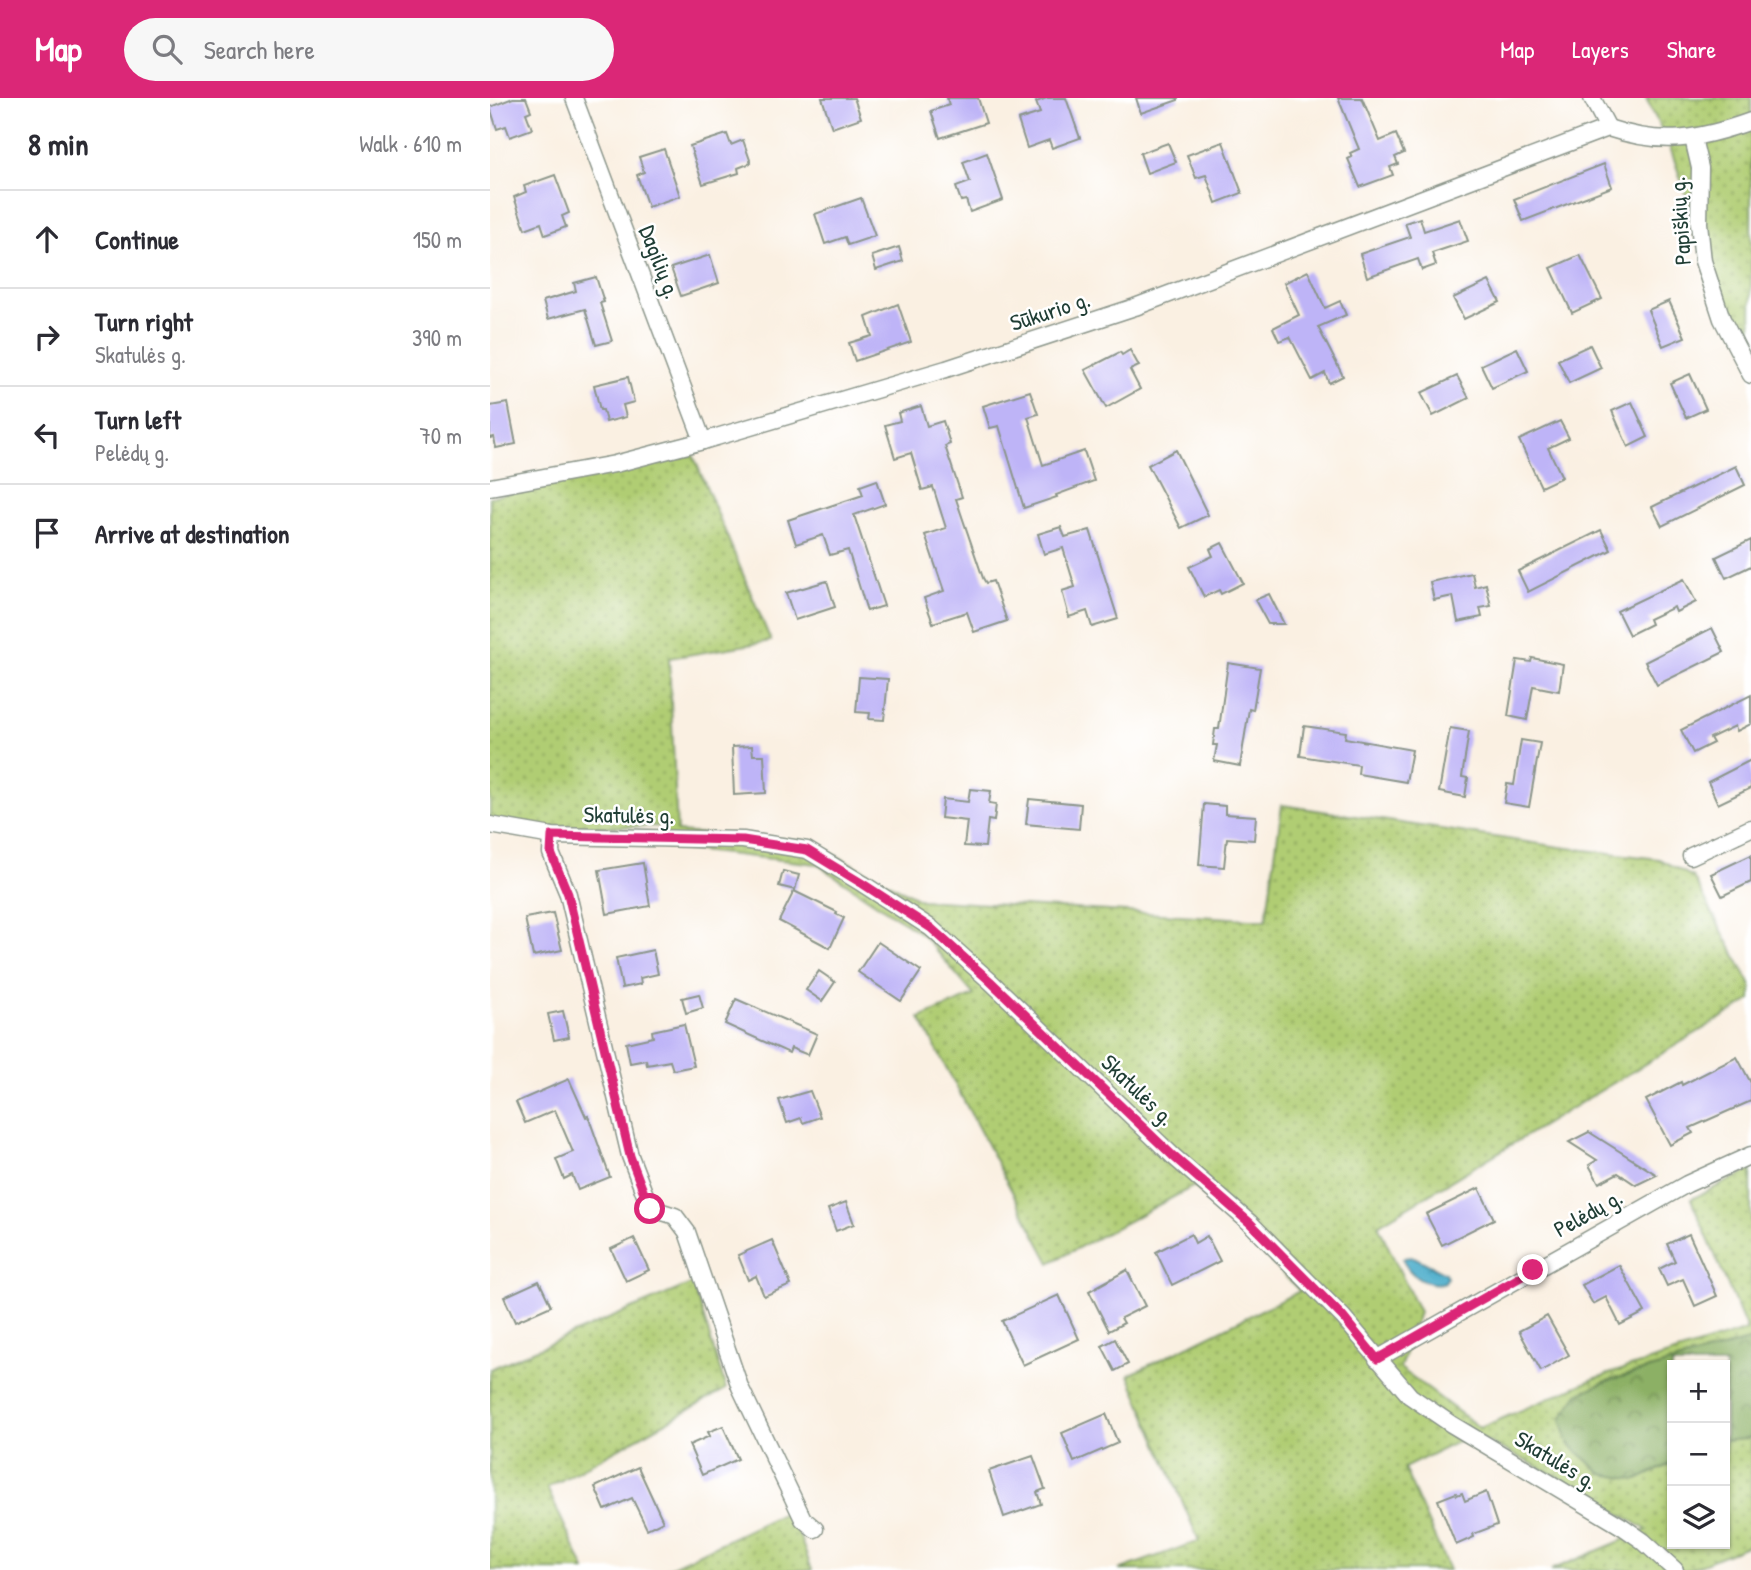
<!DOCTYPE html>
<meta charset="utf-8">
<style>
body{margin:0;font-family:"Patrick Hand",sans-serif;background:#f7f7f7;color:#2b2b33}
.controls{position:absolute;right:21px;bottom:21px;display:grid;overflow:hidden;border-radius:0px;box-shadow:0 2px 5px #0004}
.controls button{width:63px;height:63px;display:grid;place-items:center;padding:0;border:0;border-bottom:2px solid #e1e1e2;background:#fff;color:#2b2b33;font:35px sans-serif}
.stop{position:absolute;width:21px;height:21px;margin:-16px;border:5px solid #db2777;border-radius:50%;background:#fff}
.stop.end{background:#db2777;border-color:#fff;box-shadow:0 2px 7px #0008}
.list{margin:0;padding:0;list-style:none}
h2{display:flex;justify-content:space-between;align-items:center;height:91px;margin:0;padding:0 28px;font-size:30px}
h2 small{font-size:23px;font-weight:400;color:#7c7c81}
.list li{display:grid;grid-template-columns:46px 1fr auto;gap:21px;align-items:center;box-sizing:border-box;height:98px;padding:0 28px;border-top:2px solid #e1e1e2}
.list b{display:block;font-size:26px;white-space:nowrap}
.list p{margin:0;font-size:23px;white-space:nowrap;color:#7c7c81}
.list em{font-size:23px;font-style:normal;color:#7c7c81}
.icon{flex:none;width:38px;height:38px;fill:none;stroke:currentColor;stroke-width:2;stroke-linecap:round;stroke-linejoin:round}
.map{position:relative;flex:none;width:1261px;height:1472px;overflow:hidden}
header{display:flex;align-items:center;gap:42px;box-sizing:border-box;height:98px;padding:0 35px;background:#db2777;color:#fff}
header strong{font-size:33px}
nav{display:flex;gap:38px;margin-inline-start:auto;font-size:24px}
.search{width:490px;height:63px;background:#f7f7f7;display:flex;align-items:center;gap:18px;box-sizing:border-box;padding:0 24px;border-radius:38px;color:#7c7c81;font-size:26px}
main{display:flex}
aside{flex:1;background:#fff}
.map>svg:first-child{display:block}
.grass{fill:url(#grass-dots);stroke:#688554;stroke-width:2}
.forest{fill:url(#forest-crowns);stroke:#56764c;stroke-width:2}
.water{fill:url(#water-ripples);stroke:#34747f;stroke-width:2}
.building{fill:#beb4f7}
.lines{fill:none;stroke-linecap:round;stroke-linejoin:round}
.minor-casing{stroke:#8c968b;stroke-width:19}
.minor{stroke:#fff;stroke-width:16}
.route{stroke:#db2777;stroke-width:9}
.labels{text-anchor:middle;stroke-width:5;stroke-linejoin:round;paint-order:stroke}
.street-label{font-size:23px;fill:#1f3d34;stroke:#fff}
</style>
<header>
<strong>Map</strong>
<div class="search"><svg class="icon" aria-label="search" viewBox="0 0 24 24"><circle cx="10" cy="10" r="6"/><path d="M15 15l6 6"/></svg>Search here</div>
<nav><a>Map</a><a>Layers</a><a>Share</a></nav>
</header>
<main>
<aside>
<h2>8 min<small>Walk · 610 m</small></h2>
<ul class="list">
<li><svg class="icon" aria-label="ahead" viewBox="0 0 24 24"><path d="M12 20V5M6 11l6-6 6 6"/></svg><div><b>Continue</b></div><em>150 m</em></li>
<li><svg class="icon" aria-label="right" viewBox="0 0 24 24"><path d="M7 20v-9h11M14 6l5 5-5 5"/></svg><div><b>Turn right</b><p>Skatulės g.</p></div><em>390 m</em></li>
<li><svg class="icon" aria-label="left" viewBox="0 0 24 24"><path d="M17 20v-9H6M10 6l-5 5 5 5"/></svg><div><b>Turn left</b><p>Pelėdų g.</p></div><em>70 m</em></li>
<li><svg class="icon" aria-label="arrive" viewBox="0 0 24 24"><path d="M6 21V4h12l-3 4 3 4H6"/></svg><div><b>Arrive at destination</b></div></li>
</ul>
</aside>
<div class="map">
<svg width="1261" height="1472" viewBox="0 0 1261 1472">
<defs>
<pattern id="grass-dots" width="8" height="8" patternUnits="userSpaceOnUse" patternTransform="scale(1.75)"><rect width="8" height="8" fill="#b0cd73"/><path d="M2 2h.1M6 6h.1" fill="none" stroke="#8fa85f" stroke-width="1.8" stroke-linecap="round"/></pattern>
<pattern id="forest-crowns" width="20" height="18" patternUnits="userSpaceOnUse" patternTransform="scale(1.75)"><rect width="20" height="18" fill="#8cb065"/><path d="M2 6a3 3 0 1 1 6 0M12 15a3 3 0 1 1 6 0" fill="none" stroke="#729054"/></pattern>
<pattern id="water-ripples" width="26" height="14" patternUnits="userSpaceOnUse" patternTransform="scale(1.75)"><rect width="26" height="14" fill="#4aacca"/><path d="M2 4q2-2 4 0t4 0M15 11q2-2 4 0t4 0" fill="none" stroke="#3d8da5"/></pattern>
</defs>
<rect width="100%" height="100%" fill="#fff"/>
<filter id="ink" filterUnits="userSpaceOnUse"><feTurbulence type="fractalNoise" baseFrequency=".0143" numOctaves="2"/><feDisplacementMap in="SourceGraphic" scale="14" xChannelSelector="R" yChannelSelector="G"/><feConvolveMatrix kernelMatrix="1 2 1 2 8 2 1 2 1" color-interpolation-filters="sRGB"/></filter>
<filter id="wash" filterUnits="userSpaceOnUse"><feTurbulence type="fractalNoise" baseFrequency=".00686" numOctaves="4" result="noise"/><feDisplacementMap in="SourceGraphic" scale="28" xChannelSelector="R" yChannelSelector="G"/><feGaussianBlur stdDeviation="1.57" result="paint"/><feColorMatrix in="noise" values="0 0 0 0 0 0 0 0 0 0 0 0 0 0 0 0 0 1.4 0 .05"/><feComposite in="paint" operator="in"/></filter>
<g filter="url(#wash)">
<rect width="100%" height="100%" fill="#faf0e2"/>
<g class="grass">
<polygon points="1156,0 1261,0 1261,258 1230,198 1180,49"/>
<polygon points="203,357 281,543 179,560 187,734 318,743 431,802 776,822 792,707 1070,749 1169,761 1203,779 1261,887 1261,902 888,1127 929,1214 910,1270 990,1330 1106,1280 1257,1232 1201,1101 1261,1072 1261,1242 1114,1284 1147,1382 1182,1365 1182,1446 1235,1446 1235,1343 1261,1340 1261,1446 1198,1472 1061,1472 1157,1432 1072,1381 983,1336 914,1370 959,1472 629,1472 709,1443 639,1277 810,1193 704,1088 560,1165 430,920 484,897 433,837 327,766 175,749 172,728 0,731 0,399"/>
<polygon points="203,1185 236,1291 57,1390 95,1472 0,1472 0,1271"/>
<polygon points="300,1412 322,1472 174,1472"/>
</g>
<polygon class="forest" points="1261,1242 1261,1340 1235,1343 1235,1267 1182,1267 1182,1365 1147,1382 1112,1376 1078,1345 1071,1321 1088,1296 1114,1284"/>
<path class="water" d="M924,1159L955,1175L957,1179L955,1184C940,1190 916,1176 913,1160Z"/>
<g id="blocks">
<g class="building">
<polygon points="23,0 36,0 41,13 36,15 42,31 20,39 16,28 7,31 0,9"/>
<polygon points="332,0 364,0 371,20 342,30"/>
<polygon points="457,0 488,0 496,25 450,40 441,13 459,7"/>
<polygon points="557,0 576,0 590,40 562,50 559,42 537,50 528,22 550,15 546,4"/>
<polygon points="646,0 688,0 688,2 651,15"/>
<polygon points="848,0 872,0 890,43 906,36 914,55 905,59 908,66 900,69 903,77 870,89 858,61 862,59 860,55 869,51"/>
<polygon points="237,36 241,47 253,42 261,65 248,70 249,75 213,86 200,48"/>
<polygon points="733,44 752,95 726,105 716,77 706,80 697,57"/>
<polygon points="678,45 686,64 657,75 650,55"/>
<polygon points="174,51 190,98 158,109 147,77 154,74 149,59"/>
<polygon points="497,55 513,102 480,114 476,102 471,103 466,89 480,84 473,64"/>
<polygon points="1114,66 1122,89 1033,123 1024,101"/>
<polygon points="65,77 79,115 72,118 76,129 55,137 51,125 35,131 24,99 36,94 34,88"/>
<polygon points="371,100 385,138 358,147 355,139 335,146 325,116"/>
<polygon points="930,120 934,133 970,121 978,143 942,155 946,167 932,172 928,161 877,179 870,156 920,139 915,125"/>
<polygon points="409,149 413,163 386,172 382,158"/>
<polygon points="220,157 229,185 191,198 181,170"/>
<polygon points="1090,157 1112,201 1082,215 1061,170"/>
<polygon points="818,173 835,210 850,203 856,217 828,229 853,278 839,285 835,275 822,282 800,239 789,243 783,230 809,217 794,185"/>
<polygon points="106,179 114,204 110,205 122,243 106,247 95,211 58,221 53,203 86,193 84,185"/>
<polygon points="999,183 1010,204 974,221 963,200"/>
<polygon points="1179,203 1195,239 1173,248 1158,212"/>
<polygon points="408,206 421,244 365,263 359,245 382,238 376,219"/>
<polygon points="1100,247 1111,270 1079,285 1068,262"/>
<polygon points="1027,250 1038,273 1002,290 991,267"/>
<polygon points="640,252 649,268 640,272 650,291 616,310 595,272 630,254 632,257"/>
<polygon points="1200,276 1216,311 1196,320 1180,285"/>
<polygon points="967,278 979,300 943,318 931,295"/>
<polygon points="138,279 144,304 133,307 136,319 116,324 113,312 110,312 104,287"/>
<polygon points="540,293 548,316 538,319 553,367 594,353 604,383 566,397 567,399 534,410 509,328 500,330 493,308"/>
<polygon points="1142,304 1158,339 1138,349 1122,313"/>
<polygon points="18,305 26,346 6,350 4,339 0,340 0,308"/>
<polygon points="431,308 437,328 453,323 460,346 455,348 472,399 466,401 493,480 496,485 503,483 517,523 484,534 477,514 443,525 434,500 454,493 435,437 456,430 443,389 432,392 421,355 405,360 395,327 410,323 408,315"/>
<polygon points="1070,323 1079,340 1058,350 1072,379 1051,389 1029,342"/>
<polygon points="686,352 718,417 691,430 658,367"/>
<polygon points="1246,368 1255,387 1172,428 1162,409"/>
<polygon points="387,382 395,406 364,417 394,508 377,513 358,452 340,457 333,437 306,446 298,422 373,397 370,388"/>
<polygon points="571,429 575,439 600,432 628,521 602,529 597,513 579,519 572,493 585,489 573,450 554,456 548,436"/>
<polygon points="1111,432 1121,452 1038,494 1028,473"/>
<polygon points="1261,442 1261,468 1236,480 1226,459"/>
<polygon points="732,445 753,485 731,496 729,492 714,499 699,469 723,458 720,451"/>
<polygon points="982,475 985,489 996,486 1001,508 990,510 992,519 968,524 963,498 944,502 940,484"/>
<polygon points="1194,481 1206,504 1186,514 1184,509 1159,521 1161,526 1139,537 1127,513"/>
<polygon points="337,483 345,509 305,522 296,495"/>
<polygon points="779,496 794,526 778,526 765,502"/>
<polygon points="1222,530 1234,554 1167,587 1155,564"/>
<polygon points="1042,560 1073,566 1069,593 1043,588 1037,622 1018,618 1027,562 1041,564"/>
<polygon points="738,565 770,570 763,612 759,611 750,668 724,663 727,647 723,647 725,631 729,631"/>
<polygon points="369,579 398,581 394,622 379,621 380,615 366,614"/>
<polygon points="1261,597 1261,626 1247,633 1245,628 1220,640 1223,645 1203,655 1191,632"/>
<polygon points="814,628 856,634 855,640 922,652 916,684 868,676 869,667 810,658"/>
<polygon points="960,630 979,633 972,679 978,680 975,699 949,694"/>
<polygon points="1031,642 1050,645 1039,709 1014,705 1017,686 1024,687"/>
<polygon points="262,648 263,657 274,657 276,695 244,697 242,649"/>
<polygon points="1261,662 1261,690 1228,706 1218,684"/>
<polygon points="480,691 501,693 499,705 506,706 504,723 498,722 495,749 474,748 477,723 451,720 453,701 478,704"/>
<polygon points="539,701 591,706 589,731 536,726"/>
<polygon points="714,706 735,708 735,716 766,718 764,742 737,740 734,769 709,767"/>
<polygon points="1261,757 1261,784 1232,798 1221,776"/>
<polygon points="153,765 160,808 117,816 109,772"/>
<polygon points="293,773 309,777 305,792 289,788"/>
<polygon points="304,793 347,814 346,816 354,820 340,850 289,823"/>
<polygon points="63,815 72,852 43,858 35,820"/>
<polygon points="388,844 431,873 411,903 368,874"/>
<polygon points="163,852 168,876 150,880 151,886 132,890 126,860"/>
<polygon points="329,873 345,884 332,903 316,892"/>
<polygon points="209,896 213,910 196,915 192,900"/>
<polygon points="246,901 327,936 318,957 301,950 299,955 235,926"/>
<polygon points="73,913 79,939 64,942 58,916"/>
<polygon points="194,926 204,968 183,972 180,963 157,967 156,962 140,965 136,945 163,939 162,933"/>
<polygon points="1247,959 1261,985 1261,1003 1200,1030 1203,1035 1180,1047 1156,1002 1191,984 1192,987"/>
<polygon points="79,981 96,1019 98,1018 120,1079 88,1092 82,1077 74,1081 66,1061 83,1054 65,1012 35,1025 26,1004"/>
<polygon points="320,993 330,1019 313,1025 311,1020 297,1025 289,1002"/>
<polygon points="1099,1034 1167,1077 1146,1087 1128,1075 1109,1085 1099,1067 1107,1062 1079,1044"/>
<polygon points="989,1090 1004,1121 952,1147 936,1116"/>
<polygon points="356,1104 364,1126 346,1133 338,1111"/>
<polygon points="701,1136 705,1145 717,1138 730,1163 682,1187 666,1154"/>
<polygon points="1199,1136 1227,1198 1205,1208 1193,1181 1177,1188 1169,1171 1185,1163 1177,1146"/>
<polygon points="144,1140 159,1172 136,1183 121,1151"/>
<polygon points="282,1142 301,1187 274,1198 266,1178 258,1182 248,1157"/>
<polygon points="1129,1167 1155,1214 1130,1227 1116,1199 1103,1206 1092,1187"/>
<polygon points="637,1172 655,1208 631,1220 634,1225 619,1233 599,1193"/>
<polygon points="49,1183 61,1208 25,1224 14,1199"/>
<polygon points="569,1197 589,1241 533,1267 512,1223"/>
<polygon points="1057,1218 1079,1257 1051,1273 1029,1233"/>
<polygon points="625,1241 638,1266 625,1273 612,1248"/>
<polygon points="616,1316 628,1345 584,1364 572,1335"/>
<polygon points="233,1328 248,1361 212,1377 199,1347 220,1338 218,1334"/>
<polygon points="543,1358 555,1391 547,1394 551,1406 514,1419 499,1373"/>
<polygon points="148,1369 173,1423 157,1431 142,1400 115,1412 105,1389"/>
<polygon points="996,1394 1007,1427 983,1436 984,1439 966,1447 948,1402 966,1395 967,1397 972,1395 975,1403"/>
</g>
</g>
</g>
<g filter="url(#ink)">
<use href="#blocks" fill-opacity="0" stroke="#8c968b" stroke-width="2"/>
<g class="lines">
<g class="minor-casing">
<g id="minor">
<polyline points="84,0 213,343"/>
<polyline points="1102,0 1118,30"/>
<path d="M1118,30C1172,48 1208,42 1261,23"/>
<polyline points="1203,40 1210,70 1209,125 1213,163 1232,221 1261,277"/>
<polyline points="0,389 125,366 213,343 456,271 645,209 1118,30"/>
<polyline points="0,727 62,738 253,742 317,752 373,786 441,830 500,883 683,1058 760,1125 853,1219 920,1298 961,1326 1133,1429 1153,1443 1185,1472"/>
<polyline points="62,738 61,755 78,796 140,1058 160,1110 185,1118 197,1134 250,1289 313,1421 325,1431"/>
<polyline points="1201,758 1261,730"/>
<polyline points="887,1261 1197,1086 1261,1057"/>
</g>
</g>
<use href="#minor" class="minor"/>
</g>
</g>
<g class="lines" filter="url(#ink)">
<polyline class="route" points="160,1111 140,1058 78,796 61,755 62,738 253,742 317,752 373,786 441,830 500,883 683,1058 760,1125 853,1219 887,1261 1043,1172"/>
</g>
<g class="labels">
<g class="street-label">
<text transform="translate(1190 123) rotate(-94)" y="8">Papiškių g.</text>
<text transform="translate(170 164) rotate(69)" y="8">Dagilių g.</text>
<text transform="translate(560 213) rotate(-18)" y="8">Sūkurio g.</text>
<text transform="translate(139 717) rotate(1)" y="8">Skatulės g.</text>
<text transform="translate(648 992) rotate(44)" y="8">Skatulės g.</text>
<text transform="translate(1098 1115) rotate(-29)" y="8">Pelėdų g.</text>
<text transform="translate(1066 1362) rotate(31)" y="8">Skatulės g.</text>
</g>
</g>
</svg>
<div class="controls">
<button>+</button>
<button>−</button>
<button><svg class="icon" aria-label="layers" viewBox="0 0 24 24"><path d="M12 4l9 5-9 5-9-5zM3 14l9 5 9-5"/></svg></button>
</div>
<div class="stop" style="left:160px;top:1111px"></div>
<div class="stop end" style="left:1043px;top:1172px"></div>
</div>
</main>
